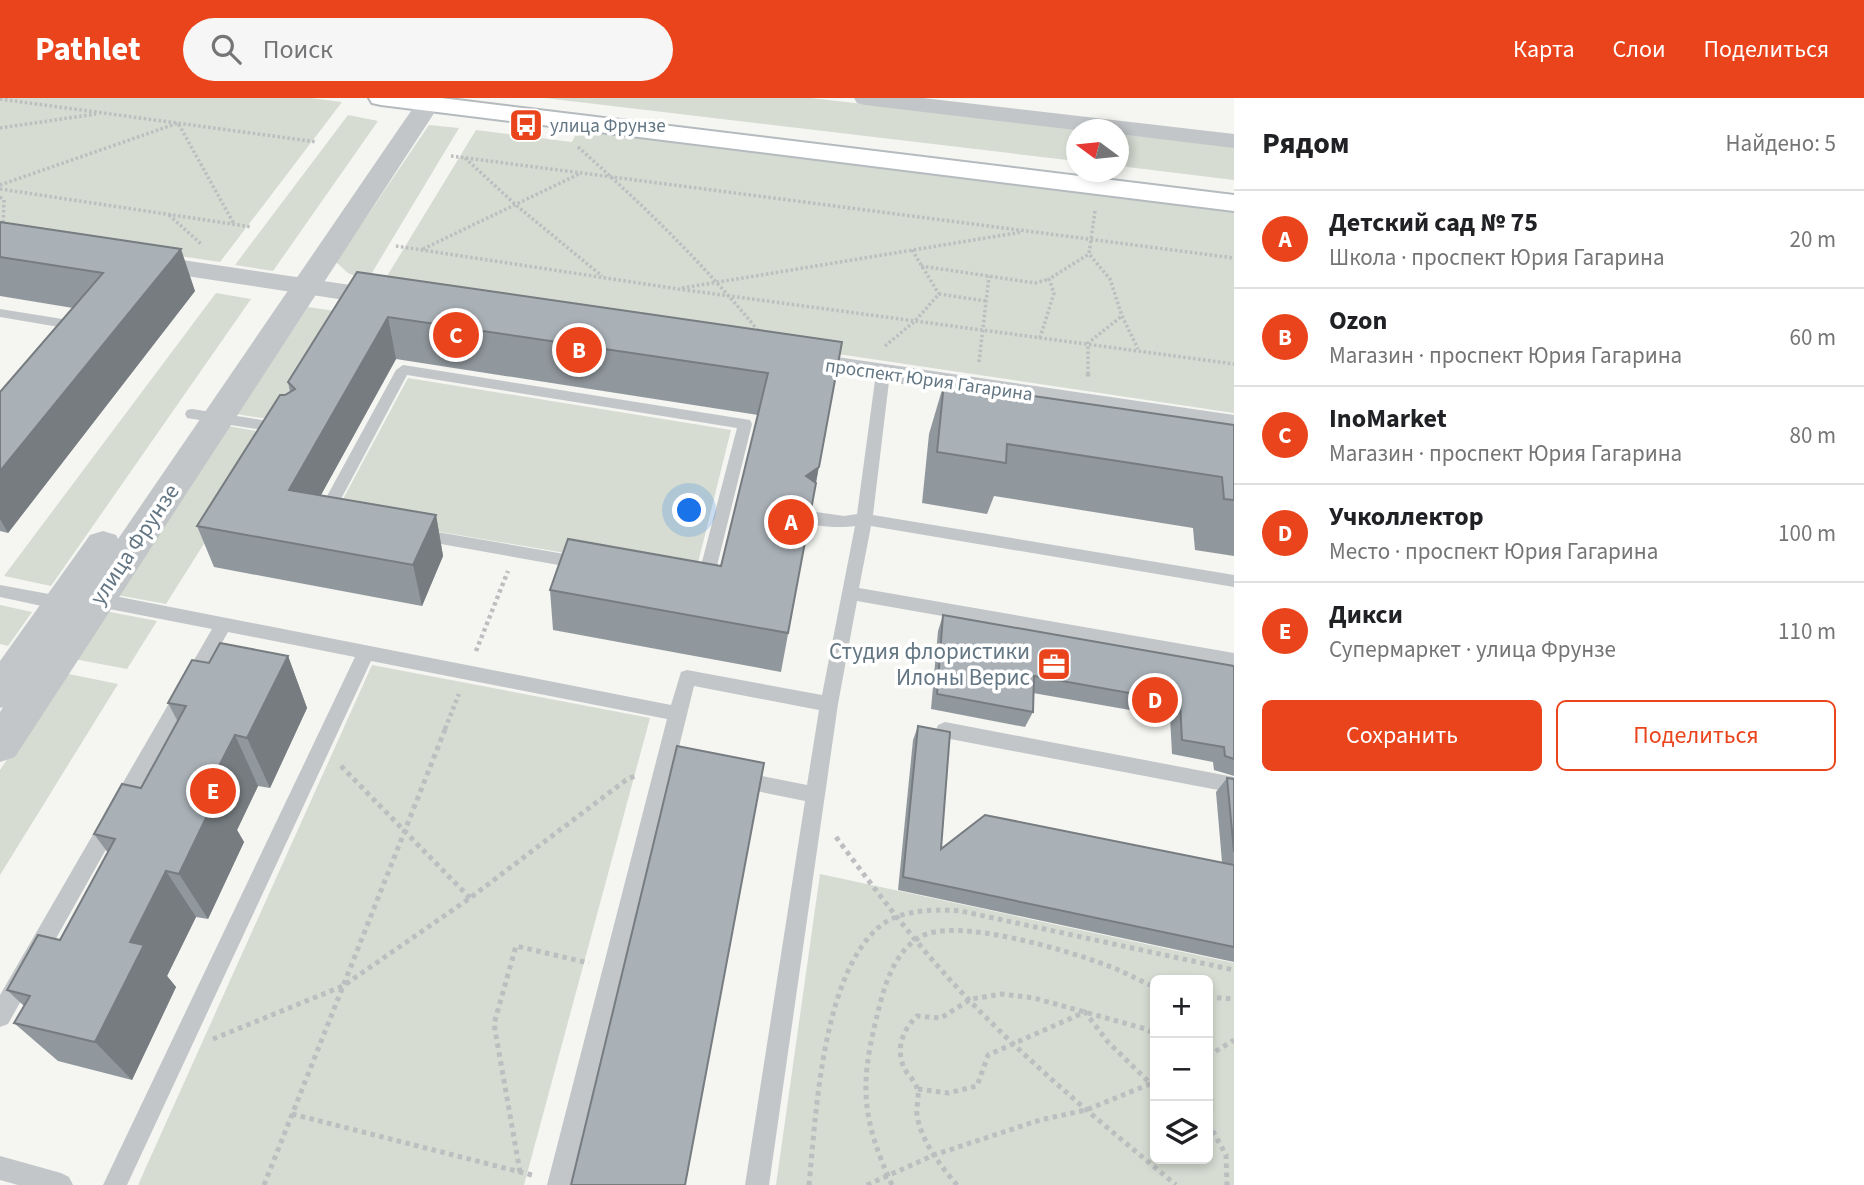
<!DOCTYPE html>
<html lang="ru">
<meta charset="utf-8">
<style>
body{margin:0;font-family:"Source Sans 3",sans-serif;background:#f6f6f6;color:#202124}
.controls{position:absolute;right:21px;bottom:21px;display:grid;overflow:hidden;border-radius:10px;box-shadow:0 4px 10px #0003}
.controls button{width:63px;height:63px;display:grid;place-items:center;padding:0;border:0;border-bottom:2px solid #e0e0e0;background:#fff;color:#202124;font:35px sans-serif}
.compass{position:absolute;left:1066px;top:21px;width:63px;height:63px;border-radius:50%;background:#fff;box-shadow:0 4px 10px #0003;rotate:285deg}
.you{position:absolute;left:690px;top:413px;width:24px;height:24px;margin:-18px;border:5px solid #fff;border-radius:50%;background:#1a73e8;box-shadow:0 0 0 10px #1a73e833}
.badge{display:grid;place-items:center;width:46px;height:46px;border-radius:50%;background:#ea441c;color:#fff;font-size:23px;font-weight:700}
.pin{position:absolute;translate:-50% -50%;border:4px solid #fff;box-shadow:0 2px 7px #0006}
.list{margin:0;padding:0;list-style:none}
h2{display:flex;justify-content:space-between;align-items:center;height:91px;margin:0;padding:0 28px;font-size:30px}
h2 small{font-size:23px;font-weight:400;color:#757577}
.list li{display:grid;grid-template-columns:46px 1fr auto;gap:21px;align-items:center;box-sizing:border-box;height:98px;padding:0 28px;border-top:2px solid #e0e0e0}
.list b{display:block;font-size:26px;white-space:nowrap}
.list p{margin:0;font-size:23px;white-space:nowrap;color:#757577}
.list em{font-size:23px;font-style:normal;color:#757577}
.actions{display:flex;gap:14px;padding:21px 28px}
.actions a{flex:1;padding:16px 0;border:2px solid #ea441c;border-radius:10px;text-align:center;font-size:24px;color:#ea441c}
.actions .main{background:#ea441c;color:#fff}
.icon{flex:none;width:38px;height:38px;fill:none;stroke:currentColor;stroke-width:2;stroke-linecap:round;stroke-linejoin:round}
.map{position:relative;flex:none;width:1234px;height:1087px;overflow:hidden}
header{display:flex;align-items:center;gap:42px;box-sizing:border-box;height:98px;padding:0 35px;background:#ea441c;color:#fff}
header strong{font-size:33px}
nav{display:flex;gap:38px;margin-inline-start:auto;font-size:24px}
.search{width:490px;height:63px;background:#f6f6f6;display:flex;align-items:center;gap:18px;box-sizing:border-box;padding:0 24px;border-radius:38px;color:#757577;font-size:26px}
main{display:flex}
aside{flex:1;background:#fff}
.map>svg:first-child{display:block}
.green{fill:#d6dcd2;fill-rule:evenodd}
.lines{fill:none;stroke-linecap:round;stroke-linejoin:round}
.secondary-casing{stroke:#b4babe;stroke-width:4}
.path-far2{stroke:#bcbec0;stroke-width:3.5;stroke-dasharray:2.5 2.5;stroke-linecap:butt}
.path-far1{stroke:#bcbec0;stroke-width:4.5;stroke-dasharray:3.5 3.5;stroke-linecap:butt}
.path{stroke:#bcbec0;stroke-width:5;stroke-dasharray:4.5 4.5;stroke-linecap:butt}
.service{fill:#c2c6c9;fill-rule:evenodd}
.minor{fill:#c2c6c9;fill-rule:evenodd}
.tertiary{fill:#c2c6c9;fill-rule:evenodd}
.secondary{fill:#fff;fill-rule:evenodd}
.wall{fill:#91989d}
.shaded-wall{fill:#767c80}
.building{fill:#a9b1b7;stroke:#767c80;stroke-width:2}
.labels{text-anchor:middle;stroke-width:7;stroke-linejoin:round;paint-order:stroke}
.far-poi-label{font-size:19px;fill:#637683;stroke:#fff;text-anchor:start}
.far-street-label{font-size:19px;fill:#637683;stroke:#fff}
.street-label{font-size:23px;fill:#637683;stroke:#fff}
.poi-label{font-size:23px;fill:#637683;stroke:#fff;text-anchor:end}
</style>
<header>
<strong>Pathlet</strong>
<div class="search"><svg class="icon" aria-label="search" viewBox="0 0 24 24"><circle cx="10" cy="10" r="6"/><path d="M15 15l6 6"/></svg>Поиск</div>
<nav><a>Карта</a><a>Слои</a><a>Поделиться</a></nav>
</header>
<main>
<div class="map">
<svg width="1234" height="1087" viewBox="0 0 1234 1087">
<rect width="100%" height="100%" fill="#f5f5f1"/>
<g class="green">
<polygon points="0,0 310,0 342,4 220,164 0,131"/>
<polygon points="545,0 811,0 1081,31 1076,32 1076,63"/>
<polygon points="348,17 378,23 273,173 235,167"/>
<polygon points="429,27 459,30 367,183 348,175 336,164"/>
<polygon points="579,30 1234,114 1234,315 381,188 476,32 572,44"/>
<polygon points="1119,36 1234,49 1234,82 1119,68"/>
<polygon points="216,195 251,201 51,488 4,478"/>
<polygon points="308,209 341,214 280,323 236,316"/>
<polygon points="408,280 731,332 695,477 335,416"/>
<polygon points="228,328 273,336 166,506 117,497"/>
<polygon points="0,507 32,514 8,548 0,546"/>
<polygon points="105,513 157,523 127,571 74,561"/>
<polygon points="372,567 650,620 524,1087 138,1087"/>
<polygon points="64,575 118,586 0,777 0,672"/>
<path d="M820,776L1234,865V1087H776ZM1208,882V1061H1155V882Z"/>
</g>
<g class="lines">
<g class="secondary-casing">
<polygon id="secondary" points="369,0 441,0 1234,97 1234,113 381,7 372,5"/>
</g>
<g class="path-far2">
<polyline points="0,1 317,44"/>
<polyline points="0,30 96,16"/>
<path d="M578,49C643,107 705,167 760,235"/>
<polyline points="451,58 1234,160"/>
<polyline points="465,60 517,108 602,178"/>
<polyline points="0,87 178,25 234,126"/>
<polyline points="0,91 252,129"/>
<polyline points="0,99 4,102 3,129"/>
<polyline points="1095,113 1089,156 1110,181 1122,218 1138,251"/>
<polyline points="169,117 201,146"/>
<polyline points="396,148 678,191 1234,266"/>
<polyline points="423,151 579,76"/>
<polyline points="912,152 939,196"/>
<polyline points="921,168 1035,185 1049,181"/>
<polyline points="682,190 1022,134"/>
<polyline points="1040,240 1054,195 1049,181 1089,156"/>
<polyline points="885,248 915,223 939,196 986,203"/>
<polyline points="979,264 989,178"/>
<polyline points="1088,276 1088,245 1122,218"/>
</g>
<g class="path-far1">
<polyline points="1088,275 1088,280"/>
<polyline points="476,553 508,473"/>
<polyline points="445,631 459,596"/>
</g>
<g class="path">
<polyline points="341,668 470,800"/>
<path d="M836,739C873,789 910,838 952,884C1020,958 1099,1023 1176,1087"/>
<polyline points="1208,899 1234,901"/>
<polyline points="213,941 343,888 470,800 626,682 637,677"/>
<polyline points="1208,958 1234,942"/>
<polyline points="1208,989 1211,1001 1210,1028 1226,1057 1227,1087"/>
<polyline points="918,991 948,995 977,988 988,957 1085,914 1108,944 1155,990"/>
<polyline points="292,1016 532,1077"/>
<polyline points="520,1074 494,926 516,848 589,865"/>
<polyline points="264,1087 446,629"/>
<path d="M809,1087C816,1016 822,878 879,829C900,811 935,811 961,813L1234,872"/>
<polyline points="867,1087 934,1057 1040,1022 1086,1012 1155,984"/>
<path d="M892,1087C863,1023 859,990 876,922C883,893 892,855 920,839C954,818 1069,853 1106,867C1123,873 1138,882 1155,889"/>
<path d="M957,1087C940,1067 921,1043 917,1017C916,1008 920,998 917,990C915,983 909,978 905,972C895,951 902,933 917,918L941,920L971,901L1002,896L1034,900L1146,931L1155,936"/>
</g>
<g class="service">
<polygon points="0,211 75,223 82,227 70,236 65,235 65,230 0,219"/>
<path d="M403,267L750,322L752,326L711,492L705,493L317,424L315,420L396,272ZM407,277L737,330L698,479L333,416Z"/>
<path d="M883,270L890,275L873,417L1234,477V489L871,428L859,490L1234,555V569L857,503L838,606L769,1087H745L805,703L737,689L730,687L727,681L730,675L737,673L807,687L819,612L694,588L571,1087H547L667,621L371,563L127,1087H103L355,559L228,534L8,926L0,929V897L212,531L94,508L88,506L85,501L88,496L94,494L671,607L681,574L687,572L822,597L855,428C840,430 810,430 801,419L809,413L844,418L857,416L876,275Z"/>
<polygon points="192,311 282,325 290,330 282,335 187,320 185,316 187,312"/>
<polygon points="0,487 65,499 71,501 74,506 71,511 65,513 0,499"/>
<polygon points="945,624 1234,679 1234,695 945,640 938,637 936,632 938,627"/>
<polygon points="0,1058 61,1075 69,1079 73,1087 18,1087 0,1082"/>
</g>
<g class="minor">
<polygon points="854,0 923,0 1234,36 1234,50 1118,36 1118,32 1076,32 865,7 857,5"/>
<polygon points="142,156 391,193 401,195 405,201 401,207 391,209 133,170 129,164 133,158"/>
<polygon points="789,252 1234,317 1234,337 779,267 775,261 779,255"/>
</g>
<polygon class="tertiary" points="415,0 439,0 440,6 15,659 0,664 0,614 3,609 0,610 0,563 90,437 103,433 116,437 118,441 400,29 416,6"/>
<use href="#secondary" class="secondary"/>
</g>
<g class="wall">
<polygon points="0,124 195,193 8,435 0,433 0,294 73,210 0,198"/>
<polygon points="357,174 842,244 781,574 553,532 550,492 721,468 758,317 396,261 321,397 436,417 443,458 422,508 214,469 197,428 285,297 290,294 288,284"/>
<polygon points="944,285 1234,327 1234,458 1195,452 1193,430 994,398 987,416 922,405 929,336"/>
<polygon points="943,517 1234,568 1234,678 1214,672 1213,664 1172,656 1170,619 1033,595 1033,614 1025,629 931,611 938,533"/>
<polygon points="288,558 307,610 270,690 258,688 237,732 244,744 208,821 196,819 167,878 176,889 132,982 58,963 14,925 24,908 7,892 60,842 108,755 94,736 141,690 178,624 168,605 209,565"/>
<polygon points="918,628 941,751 1222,764 1216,694 1227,680 1234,681 1234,864 898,792 913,642"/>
</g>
<g class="shaded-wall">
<polygon points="181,151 195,193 8,435 0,421 0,373"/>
<polygon points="388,219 396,261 301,433 289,392"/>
<polygon points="842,244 811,411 806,378"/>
<polygon points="436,417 443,458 422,508 413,467"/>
<polygon points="288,558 307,610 270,690 247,640"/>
<polygon points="235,637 258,688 237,732 244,744 208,821 179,776 206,693"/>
<polygon points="166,773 196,819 167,878 176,889 132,982 95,944 130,844"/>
</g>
<g class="building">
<polygon points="0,124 181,151 0,373 0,294 103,175 0,159"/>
<polygon points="357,174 842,244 819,369 806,378 816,385 788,535 550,492 568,441 721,468 768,275 388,219 289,392 436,417 413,467 197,428 280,297 285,297 295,291 288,284"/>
<polygon points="944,285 1234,327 1234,402 1224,401 1222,379 1007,346 1006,365 937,354"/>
<polygon points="943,517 1234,568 1234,661 1225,658 1224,649 1182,642 1180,604 1034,578 1033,614 937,596"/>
<polygon points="220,545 288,558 247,640 235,637 206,693 218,695 179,776 166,773 130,844 144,847 95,944 14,925 30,898 7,892 38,837 60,842 115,741 94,736 122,686 141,690 186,608 168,605 192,562 209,565"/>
<polygon points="918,628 950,634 941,751 985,717 1234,767 1234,849 903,779"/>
<polygon points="677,648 764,665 685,1087 571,1087"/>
<polygon points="1227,680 1234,681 1234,754"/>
</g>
<defs>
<g id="bus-square" transform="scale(1.75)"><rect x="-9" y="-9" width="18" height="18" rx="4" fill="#ea441c" stroke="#fff"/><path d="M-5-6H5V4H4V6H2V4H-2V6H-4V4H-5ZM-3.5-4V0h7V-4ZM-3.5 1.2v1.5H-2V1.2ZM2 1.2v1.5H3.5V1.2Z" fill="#fff"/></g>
<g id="office-square" transform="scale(1.75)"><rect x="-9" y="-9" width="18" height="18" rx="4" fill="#ea441c" stroke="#fff"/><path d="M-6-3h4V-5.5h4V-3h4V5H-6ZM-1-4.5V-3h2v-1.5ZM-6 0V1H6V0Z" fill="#fff"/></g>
</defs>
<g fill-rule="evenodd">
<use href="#bus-square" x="526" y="27"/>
<use href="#office-square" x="1054" y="566"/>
</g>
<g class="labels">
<g class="far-poi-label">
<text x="550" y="34">улица Фрунзе</text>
</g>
<g class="far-street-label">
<text transform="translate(929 281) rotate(8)" y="7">проспект Юрия Гагарина</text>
</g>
<g class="street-label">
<text transform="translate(134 446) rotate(-56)" y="8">улица Фрунзе</text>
</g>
<g class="poi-label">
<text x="1030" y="561">Студия флористики<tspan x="1030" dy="26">Илоны Верис</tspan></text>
</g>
</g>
</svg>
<div class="controls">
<button>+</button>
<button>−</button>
<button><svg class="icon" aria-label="layers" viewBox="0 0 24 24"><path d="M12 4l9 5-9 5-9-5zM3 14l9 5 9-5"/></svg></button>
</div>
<svg class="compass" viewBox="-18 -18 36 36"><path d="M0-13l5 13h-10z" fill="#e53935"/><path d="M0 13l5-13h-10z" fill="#757577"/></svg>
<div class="you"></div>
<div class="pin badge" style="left:791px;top:424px">A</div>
<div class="pin badge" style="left:579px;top:252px">B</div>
<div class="pin badge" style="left:456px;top:237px">C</div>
<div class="pin badge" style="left:1155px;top:602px">D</div>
<div class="pin badge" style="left:213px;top:693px">E</div>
</div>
<aside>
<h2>Рядом<small>Найдено: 5</small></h2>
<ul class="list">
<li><span class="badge">A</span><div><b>Детский сад № 75</b><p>Школа · проспект Юрия Гагарина</p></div><em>20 m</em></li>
<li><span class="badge">B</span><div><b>Ozon</b><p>Магазин · проспект Юрия Гагарина</p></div><em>60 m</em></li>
<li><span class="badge">C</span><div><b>InoMarket</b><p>Магазин · проспект Юрия Гагарина</p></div><em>80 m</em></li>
<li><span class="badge">D</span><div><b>Учколлектор</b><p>Место · проспект Юрия Гагарина</p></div><em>100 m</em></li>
<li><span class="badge">E</span><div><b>Дикси</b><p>Супермаркет · улица Фрунзе</p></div><em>110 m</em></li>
</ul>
<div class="actions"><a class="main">Сохранить</a><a>Поделиться</a></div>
</aside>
</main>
